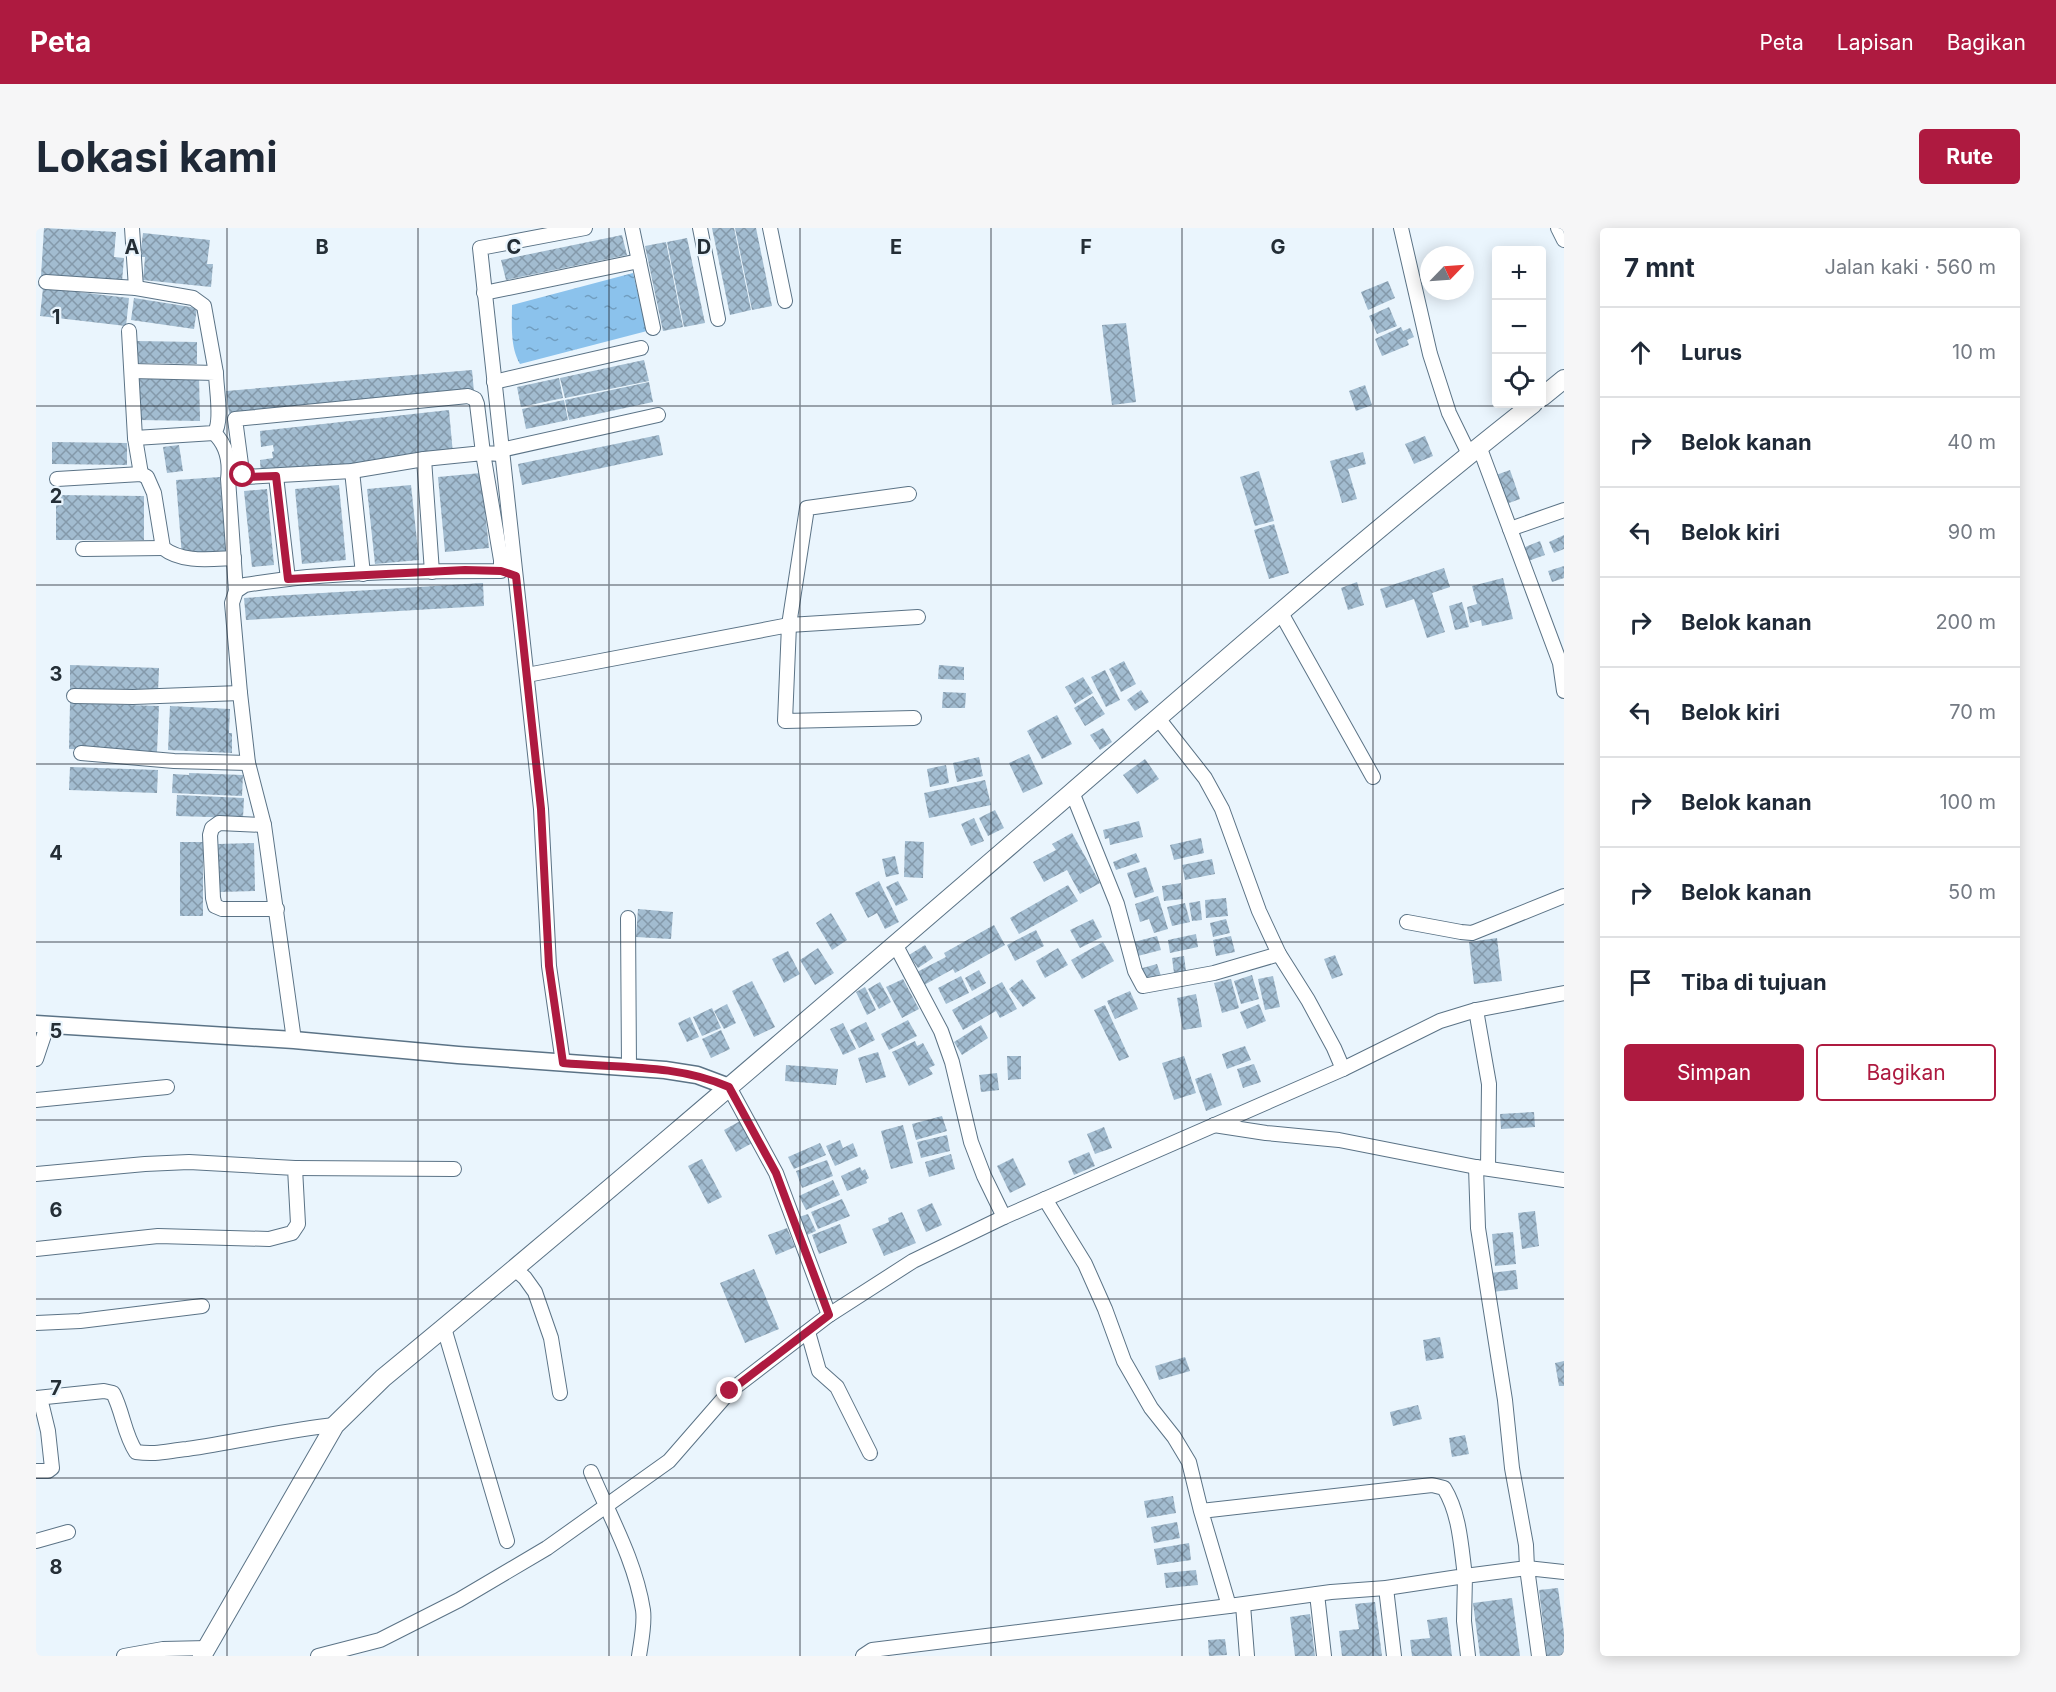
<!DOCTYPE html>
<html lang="id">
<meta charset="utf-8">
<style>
body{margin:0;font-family:Inter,sans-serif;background:#f6f6f7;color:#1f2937}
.controls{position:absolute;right:18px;top:18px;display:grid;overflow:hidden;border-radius:6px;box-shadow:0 3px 15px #0003}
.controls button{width:54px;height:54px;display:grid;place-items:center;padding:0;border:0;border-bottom:2px solid #e0e1e3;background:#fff;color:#1f2937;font:30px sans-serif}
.compass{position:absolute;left:1384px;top:18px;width:54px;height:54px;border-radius:50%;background:#fff;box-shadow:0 3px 15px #0003;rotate:65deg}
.stop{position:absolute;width:18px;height:18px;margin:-14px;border:4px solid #ae1a40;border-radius:50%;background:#fff}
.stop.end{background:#ae1a40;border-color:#fff;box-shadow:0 2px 6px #0008}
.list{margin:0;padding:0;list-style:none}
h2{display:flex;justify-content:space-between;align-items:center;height:78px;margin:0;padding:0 24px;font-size:26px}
h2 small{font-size:20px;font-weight:400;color:#747a83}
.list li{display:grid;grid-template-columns:39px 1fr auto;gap:18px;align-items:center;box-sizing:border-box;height:90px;padding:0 24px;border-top:2px solid #e0e1e3}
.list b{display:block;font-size:22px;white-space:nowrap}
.list em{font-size:20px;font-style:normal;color:#747a83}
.actions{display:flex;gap:12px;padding:18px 24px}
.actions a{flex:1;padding:14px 0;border:2px solid #ae1a40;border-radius:6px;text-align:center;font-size:21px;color:#ae1a40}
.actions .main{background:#ae1a40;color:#fff}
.icon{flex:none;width:33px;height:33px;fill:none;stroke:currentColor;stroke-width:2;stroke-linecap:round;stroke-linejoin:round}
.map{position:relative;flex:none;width:1528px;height:1428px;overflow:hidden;border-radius:6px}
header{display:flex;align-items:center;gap:36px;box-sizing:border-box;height:84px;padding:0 30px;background:#ae1a40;color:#fff}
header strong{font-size:28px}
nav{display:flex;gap:33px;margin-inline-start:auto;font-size:21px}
.intro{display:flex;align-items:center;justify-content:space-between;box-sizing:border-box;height:144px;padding:0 36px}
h1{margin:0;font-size:42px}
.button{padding:15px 27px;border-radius:6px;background:#ae1a40;color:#fff;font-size:21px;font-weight:700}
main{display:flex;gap:36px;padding:0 36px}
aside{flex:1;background:#fff;border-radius:6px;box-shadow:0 3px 15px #0003}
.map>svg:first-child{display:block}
.water{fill:url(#water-ripples)}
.building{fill:url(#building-cross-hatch)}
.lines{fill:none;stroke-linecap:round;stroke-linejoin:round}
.minor-casing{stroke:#5b7386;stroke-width:16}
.tertiary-casing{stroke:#5b7386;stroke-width:19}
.secondary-casing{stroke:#5b7386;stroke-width:20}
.minor{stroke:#fff;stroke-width:14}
.tertiary{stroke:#fff;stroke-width:16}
.secondary{stroke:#fff;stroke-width:18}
.route{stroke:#ae1a40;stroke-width:8}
.grid{fill:none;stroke:#242e36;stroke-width:1.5;stroke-opacity:0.55}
.grid-label{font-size:20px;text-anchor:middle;font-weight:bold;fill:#242e36;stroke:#eaf5fd;stroke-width:4.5;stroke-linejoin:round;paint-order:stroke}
</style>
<header>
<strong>Peta</strong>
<nav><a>Peta</a><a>Lapisan</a><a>Bagikan</a></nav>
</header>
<div class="intro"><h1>Lokasi kami</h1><a class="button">Rute</a></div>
<main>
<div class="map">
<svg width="1528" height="1428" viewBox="0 0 1528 1428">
<defs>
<pattern id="water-ripples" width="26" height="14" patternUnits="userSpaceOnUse" patternTransform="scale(1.5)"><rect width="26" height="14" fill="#8bc2ec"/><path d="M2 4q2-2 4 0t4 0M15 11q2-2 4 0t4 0" fill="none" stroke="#719ec0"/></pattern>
<pattern id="building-cross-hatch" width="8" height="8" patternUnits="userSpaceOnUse" patternTransform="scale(1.5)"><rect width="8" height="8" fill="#a2bcd0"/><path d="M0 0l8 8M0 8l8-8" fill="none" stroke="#8499aa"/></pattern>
</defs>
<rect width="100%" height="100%" fill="#eaf5fd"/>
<path class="water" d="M597,45L611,103L484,136C474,119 476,96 476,77Z"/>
<g class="building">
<polygon points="8,0 80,4 78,29 88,30 86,54 5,48"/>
<polygon points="676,0 698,0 715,82 694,87"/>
<polygon points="699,0 720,0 736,78 716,82"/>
<polygon points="107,5 174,12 171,36 177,36 175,59 107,52 109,29 104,29"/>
<polygon points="586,7 591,27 470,52 465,32"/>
<polygon points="651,10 669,95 648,99 631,14"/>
<polygon points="630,14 647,99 627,103 609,18"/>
<polygon points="1352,53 1359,70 1332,82 1325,64"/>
<polygon points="7,60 93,70 90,98 4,88"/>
<polygon points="98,70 161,80 158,101 95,92"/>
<polygon points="1353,79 1361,98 1341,106 1333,88"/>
<polygon points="1090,95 1100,174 1076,177 1066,97"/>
<polygon points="1365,99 1367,103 1374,100 1378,109 1371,112 1373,117 1346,128 1339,111"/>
<polygon points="100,113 161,114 161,136 100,135"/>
<polygon points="608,132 613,153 529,170 524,150"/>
<polygon points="436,142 438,164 193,185 190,163"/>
<polygon points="102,148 163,148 164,193 102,192"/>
<polygon points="523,150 527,170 485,179 481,159"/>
<polygon points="613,154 617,174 533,192 529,172"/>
<polygon points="1329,157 1336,177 1320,183 1313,163"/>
<polygon points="528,172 532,192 490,201 486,181"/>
<polygon points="413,182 417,226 225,247 224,232 237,230 236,224 238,223 237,217 225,219 224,203"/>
<polygon points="623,207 627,227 486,257 482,236"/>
<polygon points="1389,208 1397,228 1378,236 1369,216"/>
<polygon points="16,214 91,215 91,237 16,236"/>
<polygon points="143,217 147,243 131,245 127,219"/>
<polygon points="1327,224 1330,236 1312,241 1321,271 1306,275 1294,233"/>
<polygon points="1474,242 1484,271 1470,276 1460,247"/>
<polygon points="1223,243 1238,293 1219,298 1204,249"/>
<polygon points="445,245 453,320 409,324 402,249"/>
<polygon points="184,249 190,325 146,328 140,252"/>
<polygon points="303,257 310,332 266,336 259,261"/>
<polygon points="375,257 383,332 339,336 331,261"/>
<polygon points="231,261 238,337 216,339 208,263"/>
<polygon points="20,267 108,268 108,312 20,312"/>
<polygon points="1238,296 1253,345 1233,351 1218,302"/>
<polygon points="1528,307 1528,321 1518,325 1513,314"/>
<polygon points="1504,313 1509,327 1492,333 1487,320"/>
<polygon points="1528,338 1528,350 1516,354 1512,343"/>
<polygon points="1408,340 1414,359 1396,365 1409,404 1391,410 1378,371 1350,380 1344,361"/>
<polygon points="1467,350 1477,391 1446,398 1445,392 1434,395 1431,379 1441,376 1436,358"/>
<polygon points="1321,354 1328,377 1312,382 1305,360"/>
<polygon points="447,355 448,378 210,392 208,370"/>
<polygon points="1426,374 1433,399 1419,402 1413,378"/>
<polygon points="1088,433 1100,456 1085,464 1073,441"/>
<polygon points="34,437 123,440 122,464 34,461"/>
<polygon points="903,437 928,439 928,452 902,451"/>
<polygon points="1069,442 1084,472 1070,479 1055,449"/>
<polygon points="1047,449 1057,465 1039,476 1029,459"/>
<polygon points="1105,462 1113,474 1099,483 1091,472"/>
<polygon points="907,464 930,465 929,480 906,480"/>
<polygon points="1057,468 1069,486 1049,498 1038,480"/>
<polygon points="34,475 123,478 121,524 33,521"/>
<polygon points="134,478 194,481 193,505 196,505 196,525 132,522"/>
<polygon points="1021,487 1036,516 1006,531 991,503"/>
<polygon points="1067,500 1076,514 1064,522 1054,507"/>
<polygon points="993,526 1007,556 987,565 973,535"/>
<polygon points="943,529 947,548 921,554 917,535"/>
<polygon points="1109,531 1123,551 1101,566 1087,547"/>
<polygon points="910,537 913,555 894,559 891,541"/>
<polygon points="34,539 122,542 121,565 33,562"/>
<polygon points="153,545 207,547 206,568 136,565 137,546 153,547"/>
<polygon points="949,552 955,577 893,590 888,565"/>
<polygon points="141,567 208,570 207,590 140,588"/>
<polygon points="959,582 968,600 952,608 943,590"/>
<polygon points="938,590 948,613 935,618 925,596"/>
<polygon points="1103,593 1107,609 1074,617 1073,610 1069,611 1067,602"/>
<polygon points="1036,605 1064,655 1044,666 1031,642 1008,654 997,634 1020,622 1016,616"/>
<polygon points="1165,610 1168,625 1138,632 1134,617"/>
<polygon points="869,613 888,614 887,650 868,649"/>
<rect x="144" y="614" width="23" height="74"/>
<polygon points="218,615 219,663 184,664 182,616"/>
<polygon points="1100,625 1104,634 1080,642 1077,634"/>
<polygon points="859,628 863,646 850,649 846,631"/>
<polygon points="1176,631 1179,646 1149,652 1146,637"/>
<polygon points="1110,639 1118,664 1099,670 1091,645"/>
<polygon points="843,653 863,694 849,701 841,685 832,690 819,665"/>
<polygon points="862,653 872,672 860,678 850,659"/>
<polygon points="1145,655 1147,671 1128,673 1126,658"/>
<polygon points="1032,657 1042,673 983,706 974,690"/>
<polygon points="1122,668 1132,701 1118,705 1113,691 1104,694 1099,676"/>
<polygon points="1190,670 1192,688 1170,690 1169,672"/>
<polygon points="1164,673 1166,692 1156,693 1153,675"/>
<polygon points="1149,675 1154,694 1136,698 1131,679"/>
<polygon points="602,681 637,684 635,711 600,709"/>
<polygon points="795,685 811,712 796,722 780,695"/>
<polygon points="1057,691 1066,709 1044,720 1034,702"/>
<polygon points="1190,691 1194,705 1177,709 1174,695"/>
<polygon points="958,697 969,717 919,745 917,741 888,757 881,744 910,729 908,725"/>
<polygon points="1000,702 1008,718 979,733 971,717"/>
<polygon points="1160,706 1162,719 1134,725 1132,712"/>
<polygon points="1121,708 1125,722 1098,729 1094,715"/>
<polygon points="1195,708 1199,724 1180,728 1177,712"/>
<polygon points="1461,710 1466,753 1438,756 1433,714"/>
<polygon points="1067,714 1078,733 1046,751 1035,732"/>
<polygon points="889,717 897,730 882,740 873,727"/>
<polygon points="782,720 798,745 779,757 764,732"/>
<polygon points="1022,720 1032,737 1009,750 1000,733"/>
<polygon points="752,723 764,746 748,755 736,731"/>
<polygon points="1299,727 1307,747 1296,751 1288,731"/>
<polygon points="1148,728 1150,743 1138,745 1136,730"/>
<polygon points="1121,736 1126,751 1108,757 1103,741"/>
<polygon points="943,742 950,755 936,763 929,750"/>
<polygon points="1216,747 1223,771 1205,776 1198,753"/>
<polygon points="925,748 933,765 910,776 902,760"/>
<polygon points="1237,748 1244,779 1229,782 1222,751"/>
<polygon points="867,751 883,781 866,790 850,759"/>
<polygon points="986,751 1000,770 987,779 973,761"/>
<polygon points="1195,751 1203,780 1186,785 1178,755"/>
<polygon points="716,753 739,799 718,809 696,763"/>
<polygon points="844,754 855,774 843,781 832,761"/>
<polygon points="966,754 981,781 964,790 960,783 927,802 916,782"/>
<polygon points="829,759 840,782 831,787 820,764"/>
<polygon points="1094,763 1102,781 1079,791 1071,773"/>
<polygon points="1160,766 1166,799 1147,802 1141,770"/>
<polygon points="691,776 700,795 688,801 678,783"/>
<polygon points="1223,776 1230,793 1211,801 1204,784"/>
<polygon points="1069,777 1093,829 1083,833 1058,782"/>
<polygon points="676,780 685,800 666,808 657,789"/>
<polygon points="654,789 663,809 651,814 642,795"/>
<polygon points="872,792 881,808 853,822 845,806"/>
<polygon points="830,794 839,812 823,820 814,802"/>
<polygon points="807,795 820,821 807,827 794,801"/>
<polygon points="945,797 952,810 926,827 918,814"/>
<polygon points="685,802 694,821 675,830 666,811"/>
<polygon points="879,813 881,818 887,815 899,837 893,840 897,846 873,858 856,824"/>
<polygon points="1209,818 1215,832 1191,841 1186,826"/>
<polygon points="842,824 850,849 830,855 822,830"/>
<polygon points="971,828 985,828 985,851 972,852"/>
<polygon points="1148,828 1160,865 1138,872 1126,835"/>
<polygon points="1218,836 1225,854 1207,860 1201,841"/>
<polygon points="750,837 802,841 800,857 749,853"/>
<polygon points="961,845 963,862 945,864 943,847"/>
<polygon points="1175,845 1186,877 1170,883 1159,851"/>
<polygon points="1498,884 1499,899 1465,901 1464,886"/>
<polygon points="906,888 911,903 880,912 876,896"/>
<polygon points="706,892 718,914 700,924 688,902"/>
<polygon points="867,897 877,935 855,941 845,903"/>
<polygon points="1068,899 1076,920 1059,926 1051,906"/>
<polygon points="911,907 914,923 885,930 881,914"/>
<polygon points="804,912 807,920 817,915 822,928 799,938 790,918"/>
<polygon points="784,915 790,927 758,941 752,929"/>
<polygon points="1053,924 1059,938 1038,947 1032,933"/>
<polygon points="915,926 919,941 893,949 889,934"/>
<polygon points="977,930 990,957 974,965 961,938"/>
<polygon points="666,931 686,969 672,976 652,938"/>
<polygon points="791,932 797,948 766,960 760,943"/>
<polygon points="824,939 826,943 829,941 833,950 830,952 831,955 811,963 805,948"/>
<polygon points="797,952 804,967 770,982 763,968"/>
<polygon points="806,971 814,988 782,1001 775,984"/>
<polygon points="896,975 906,997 890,1004 881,982"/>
<polygon points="1499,983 1503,1018 1486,1021 1482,985"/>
<polygon points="866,984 880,1015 848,1028 836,1001 853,994 852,990"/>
<polygon points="772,986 780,1003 771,1007 763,989"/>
<polygon points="804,996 811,1015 783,1026 776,1007"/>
<polygon points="751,1000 759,1019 740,1027 732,1007"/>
<polygon points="1477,1004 1480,1036 1459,1038 1456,1006"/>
<polygon points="718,1041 743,1101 709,1115 684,1055"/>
<polygon points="1480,1042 1482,1061 1456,1064 1454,1045"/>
<polygon points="1404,1109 1408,1130 1390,1133 1387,1112"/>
<polygon points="1149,1129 1154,1143 1123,1152 1119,1138"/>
<polygon points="1528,1133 1528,1158 1523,1158 1519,1135"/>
<polygon points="1382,1177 1386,1191 1357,1198 1354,1184"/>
<polygon points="1429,1207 1433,1226 1416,1229 1413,1210"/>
<polygon points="1137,1268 1140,1285 1111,1290 1108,1273"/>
<polygon points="1141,1294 1144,1310 1118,1315 1115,1299"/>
<polygon points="1153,1315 1155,1332 1121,1337 1118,1321"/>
<polygon points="1160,1342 1162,1357 1130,1360 1128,1345"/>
<polygon points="1522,1360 1528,1405 1528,1428 1511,1428 1503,1362"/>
<polygon points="1476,1370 1484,1428 1444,1428 1437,1375"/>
<polygon points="1339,1374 1346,1428 1306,1428 1303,1403 1323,1401 1319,1376"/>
<polygon points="1274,1386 1279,1428 1259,1428 1254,1389"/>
<polygon points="1411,1389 1416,1428 1376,1428 1374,1412 1394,1410 1391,1392"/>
<polygon points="1189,1411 1191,1427 1173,1428 1172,1412"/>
</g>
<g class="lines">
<g class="minor-casing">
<g id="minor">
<polyline points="96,0 100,60"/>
<polyline points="596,0 617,100"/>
<polyline points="664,0 682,91"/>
<polyline points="734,0 749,73"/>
<polyline points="1365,0 1394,126 1413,185 1433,226"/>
<polyline points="1522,0 1528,12"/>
<polyline points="10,54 100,60 157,70 168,78 180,145"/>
<polyline points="448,65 603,33"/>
<polyline points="93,103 99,210 105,246"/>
<path d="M96,143L180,145C180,159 187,195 178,205L99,210"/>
<polyline points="458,154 605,120"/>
<path d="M178,205C191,217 194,235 192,251L200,363"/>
<polyline points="1443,218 1524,435 1528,463"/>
<polyline points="465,222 622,187"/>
<polyline points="388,231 396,344"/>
<polyline points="316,243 327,346"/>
<polyline points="240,248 252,351"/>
<path d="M21,251L105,246L111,249L118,265L127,320C146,335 174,331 198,330"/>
<polyline points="873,266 771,280 753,397 882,389"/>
<polyline points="1474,301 1528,282"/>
<polyline points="47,321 127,320"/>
<polyline points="1245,385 1337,549"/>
<polyline points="491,447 753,397 749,493 878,490"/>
<polyline points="38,468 97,469 204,465"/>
<polyline points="1121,489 1169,550 1186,581 1223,683 1243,726 1272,772 1298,820 1307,841"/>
<polyline points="45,525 138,533 212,535"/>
<polyline points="1036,564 1081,676 1099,743 1107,758 1178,745 1243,726"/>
<polyline points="228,597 183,595 176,600 174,607 177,670 179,678 186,681 241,681"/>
<polyline points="592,690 593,840"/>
<polyline points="1371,694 1425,704 1436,705 1528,668"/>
<polyline points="859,716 905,803 916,834 935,914 948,948 968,989"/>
<polyline points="1440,782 1453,856 1452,940"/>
<path d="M258,812L228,597L212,535L204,465L196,375L200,363L209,357C293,343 380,343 465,343V332L447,225L388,231L316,243L209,249L206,244L199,191L432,168L439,171L441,176L447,225L466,226"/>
<polyline points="0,831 11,798"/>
<polyline points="527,835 513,738 505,581 444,20 549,0"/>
<polyline points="693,859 740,945 793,1087"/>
<polyline points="0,872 131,859"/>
<polyline points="1178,897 1230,905 1303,912 1440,939 1528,952"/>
<polyline points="259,940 418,941"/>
<polyline points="0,946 109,936 153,934 259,940 262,996 256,1005 233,1011 122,1008 0,1021"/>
<path d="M1009,971L1049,1036L1069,1081L1088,1133L1115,1180L1138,1209L1153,1234L1165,1283L1193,1378L1295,1364L1350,1360L1429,1348C1425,1319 1424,1286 1408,1260L1396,1257L1165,1283"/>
<polyline points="478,1040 489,1050 499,1064 515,1110 524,1165"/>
<polyline points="0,1095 44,1093 166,1078"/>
<polyline points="408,1100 471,1313"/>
<polyline points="772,1104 783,1143 801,1159 834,1225"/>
<path d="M0,1170L68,1163L77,1165C87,1184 88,1206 100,1224C120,1227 131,1223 151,1221C201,1214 249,1202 299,1197"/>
<polyline points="0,1243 12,1243 16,1240 12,1203 4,1170"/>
<path d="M555,1244C574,1289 599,1332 607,1382C609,1396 605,1414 603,1428"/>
<polyline points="0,1313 32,1304"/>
<polyline points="1350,1360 1358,1428"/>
<polyline points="1281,1366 1288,1428"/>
<polyline points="1207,1377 1211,1428"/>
<polyline points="88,1428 127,1421 171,1420"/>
<polyline points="282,1428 344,1412 423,1372 511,1320 633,1233 694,1163 793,1087 877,1033 968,989 1307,841 1404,793 1440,782 1528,765"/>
<polyline points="827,1428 836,1422 1193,1378"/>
<polyline points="1432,1428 1428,1393 1429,1348 1491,1340 1490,1317 1476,1240 1469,1172 1442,1000 1440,939"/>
<polyline points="1503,1428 1491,1340 1528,1344"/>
</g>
</g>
<g class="tertiary-casing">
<polyline id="tertiary" points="0,796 258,812 422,827 629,842 661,847 693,859"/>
</g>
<g class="secondary-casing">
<g id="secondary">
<polyline points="1506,169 1528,151"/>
<path d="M166,1428L299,1197L347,1150C579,959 806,762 1034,566C1187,434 1339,300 1497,176"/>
</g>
</g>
<use href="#minor" class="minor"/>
<use href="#tertiary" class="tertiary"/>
<use href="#secondary" class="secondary"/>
</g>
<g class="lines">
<path class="route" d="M207,247L209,249L240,248L252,351L429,342L465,343L480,348L505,581L513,738L527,835C582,840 641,836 693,859L740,945L793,1087L694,1163"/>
</g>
<path class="grid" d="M191,0V1428M382,0V1428M573,0V1428M764,0V1428M955,0V1428M1146,0V1428M1337,0V1428M0,178H1528M0,357H1528M0,536H1528M0,714H1528M0,892H1528M0,1071H1528M0,1250H1528"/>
<g class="grid-label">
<text x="96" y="26">A</text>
<text x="286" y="26">B</text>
<text x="478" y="26">C</text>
<text x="668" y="26">D</text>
<text x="860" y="26">E</text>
<text x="1050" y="26">F</text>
<text x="1242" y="26">G</text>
<text x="20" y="96">1</text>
<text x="20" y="275">2</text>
<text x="20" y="453">3</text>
<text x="20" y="632">4</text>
<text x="20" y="810">5</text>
<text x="20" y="989">6</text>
<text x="20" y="1167">7</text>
<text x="20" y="1346">8</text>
</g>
</svg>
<div class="controls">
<button>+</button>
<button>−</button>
<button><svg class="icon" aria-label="locate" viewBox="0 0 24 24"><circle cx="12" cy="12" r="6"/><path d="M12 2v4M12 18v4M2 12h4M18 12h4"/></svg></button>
</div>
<svg class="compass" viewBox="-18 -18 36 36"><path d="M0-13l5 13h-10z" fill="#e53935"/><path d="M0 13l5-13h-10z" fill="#747a83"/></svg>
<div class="stop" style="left:207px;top:247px"></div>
<div class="stop end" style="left:694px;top:1163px"></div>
</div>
<aside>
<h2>7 mnt<small>Jalan kaki · 560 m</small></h2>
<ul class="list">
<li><svg class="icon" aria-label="ahead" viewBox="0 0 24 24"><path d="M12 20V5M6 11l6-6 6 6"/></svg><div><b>Lurus</b></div><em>10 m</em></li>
<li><svg class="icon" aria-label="right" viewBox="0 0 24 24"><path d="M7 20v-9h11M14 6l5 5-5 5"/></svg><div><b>Belok kanan</b></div><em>40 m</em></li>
<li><svg class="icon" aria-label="left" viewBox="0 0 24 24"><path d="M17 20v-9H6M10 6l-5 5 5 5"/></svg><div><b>Belok kiri</b></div><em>90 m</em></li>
<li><svg class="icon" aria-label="right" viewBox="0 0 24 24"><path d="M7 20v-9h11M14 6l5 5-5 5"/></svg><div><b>Belok kanan</b></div><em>200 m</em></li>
<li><svg class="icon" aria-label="left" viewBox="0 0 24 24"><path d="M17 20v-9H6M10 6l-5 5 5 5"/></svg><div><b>Belok kiri</b></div><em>70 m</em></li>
<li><svg class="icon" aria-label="right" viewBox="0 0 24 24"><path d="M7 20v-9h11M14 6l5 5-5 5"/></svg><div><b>Belok kanan</b></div><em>100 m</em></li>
<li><svg class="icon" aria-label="right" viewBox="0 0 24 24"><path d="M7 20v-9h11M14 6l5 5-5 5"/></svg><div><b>Belok kanan</b></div><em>50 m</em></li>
<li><svg class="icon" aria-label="arrive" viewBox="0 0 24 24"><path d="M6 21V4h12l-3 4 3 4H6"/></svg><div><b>Tiba di tujuan</b></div></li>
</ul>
<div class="actions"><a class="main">Simpan</a><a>Bagikan</a></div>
</aside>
</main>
